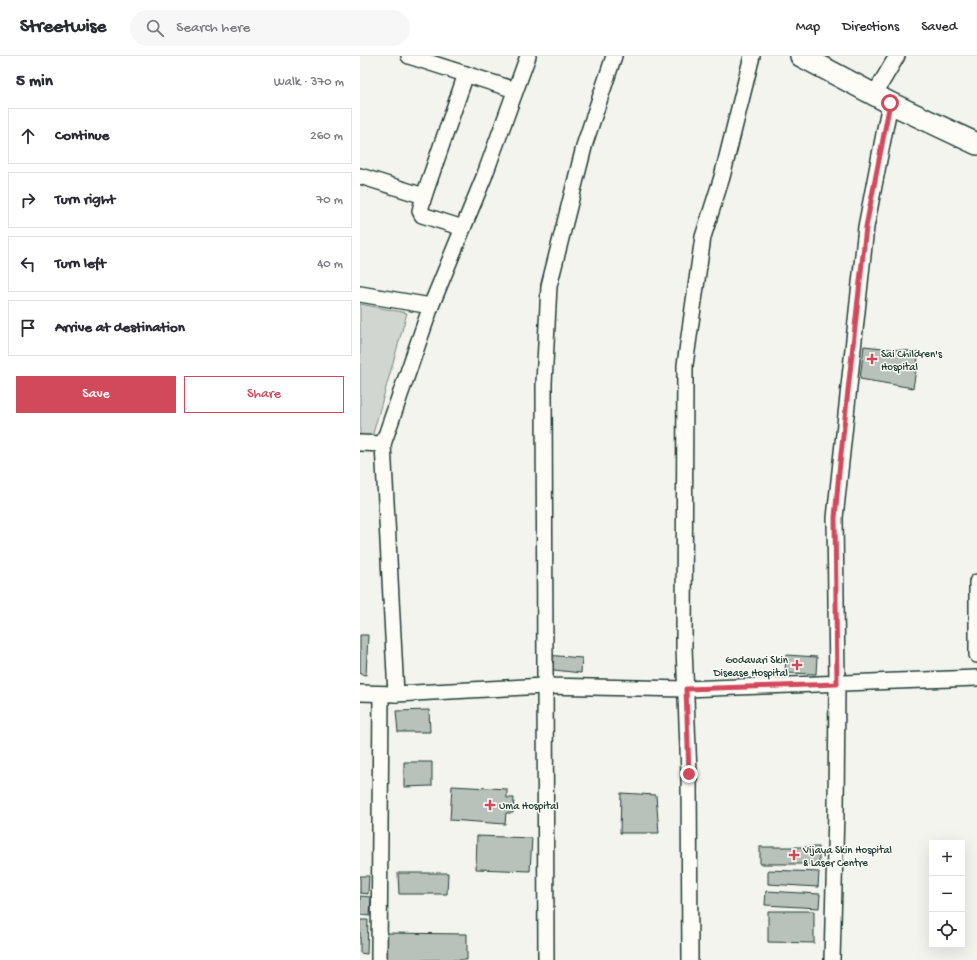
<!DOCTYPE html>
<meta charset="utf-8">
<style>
body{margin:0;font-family:"Gochi Hand",sans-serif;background:#f7f7f7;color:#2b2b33}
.controls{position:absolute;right:12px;bottom:12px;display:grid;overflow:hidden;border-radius:0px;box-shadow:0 4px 16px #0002}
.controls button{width:36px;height:36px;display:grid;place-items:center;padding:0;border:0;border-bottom:1px solid #e1e1e2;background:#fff;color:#2b2b33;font:20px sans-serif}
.stop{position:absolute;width:12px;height:12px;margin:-9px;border:3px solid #d1495b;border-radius:50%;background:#fff}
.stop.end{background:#d1495b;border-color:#fff;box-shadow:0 1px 4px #0008}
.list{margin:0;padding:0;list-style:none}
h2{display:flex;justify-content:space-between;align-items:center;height:52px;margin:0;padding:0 16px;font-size:17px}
h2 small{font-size:13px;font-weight:400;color:#7c7c81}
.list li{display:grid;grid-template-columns:26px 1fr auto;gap:12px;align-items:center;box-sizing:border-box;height:56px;margin:0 8px 8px;padding:0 8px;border:1px solid #e1e1e2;border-radius:0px}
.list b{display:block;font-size:15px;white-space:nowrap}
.list em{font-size:13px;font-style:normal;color:#7c7c81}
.actions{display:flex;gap:8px;padding:12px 16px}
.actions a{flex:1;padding:9px 0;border:1px solid #d1495b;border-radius:0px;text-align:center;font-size:14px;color:#d1495b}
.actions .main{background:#d1495b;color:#fff}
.icon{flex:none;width:22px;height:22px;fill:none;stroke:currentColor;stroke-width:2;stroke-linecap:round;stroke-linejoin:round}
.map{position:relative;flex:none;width:617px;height:904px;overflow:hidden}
header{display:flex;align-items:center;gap:24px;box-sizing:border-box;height:56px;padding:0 20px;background:#fff;border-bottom:1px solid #e1e1e2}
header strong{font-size:19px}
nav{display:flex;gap:22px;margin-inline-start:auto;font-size:14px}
.search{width:280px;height:36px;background:#f7f7f7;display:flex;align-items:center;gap:10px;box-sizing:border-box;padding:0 14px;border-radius:22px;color:#7c7c81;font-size:15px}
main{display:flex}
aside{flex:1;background:#fff}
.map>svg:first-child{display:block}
.green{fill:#d1d6d1;stroke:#788a82}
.building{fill:#b9c1bb;stroke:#1f3d34}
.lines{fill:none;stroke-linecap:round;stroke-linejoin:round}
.street-casing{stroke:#1f3d34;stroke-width:18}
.secondary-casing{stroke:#1f3d34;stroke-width:24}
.street{stroke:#fdfcf7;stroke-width:15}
.secondary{stroke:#fdfcf7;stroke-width:21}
.route{stroke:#d1495b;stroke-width:5}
.poi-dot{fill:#d1495b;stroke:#fdfcf7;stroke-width:1.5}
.labels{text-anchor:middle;stroke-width:3;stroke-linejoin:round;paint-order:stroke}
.poi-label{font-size:11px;fill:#1f3d34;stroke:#fdfcf7;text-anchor:start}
</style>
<header>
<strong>Streetwise</strong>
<div class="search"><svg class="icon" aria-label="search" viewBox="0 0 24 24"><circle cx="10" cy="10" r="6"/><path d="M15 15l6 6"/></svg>Search here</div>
<nav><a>Map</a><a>Directions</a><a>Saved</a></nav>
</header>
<main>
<aside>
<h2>5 min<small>Walk · 370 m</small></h2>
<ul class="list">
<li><svg class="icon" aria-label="ahead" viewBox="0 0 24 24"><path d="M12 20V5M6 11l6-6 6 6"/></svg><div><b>Continue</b></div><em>260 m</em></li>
<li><svg class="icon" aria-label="right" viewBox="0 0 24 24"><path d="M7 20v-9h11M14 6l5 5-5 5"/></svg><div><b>Turn right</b></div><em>70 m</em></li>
<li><svg class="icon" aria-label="left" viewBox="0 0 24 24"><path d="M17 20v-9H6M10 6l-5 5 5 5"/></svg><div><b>Turn left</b></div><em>40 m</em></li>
<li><svg class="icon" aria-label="arrive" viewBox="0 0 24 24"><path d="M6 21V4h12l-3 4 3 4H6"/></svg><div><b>Arrive at destination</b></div></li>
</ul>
<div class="actions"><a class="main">Save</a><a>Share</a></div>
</aside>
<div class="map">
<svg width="617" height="904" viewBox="0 0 617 904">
<rect width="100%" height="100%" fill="#f4f4ef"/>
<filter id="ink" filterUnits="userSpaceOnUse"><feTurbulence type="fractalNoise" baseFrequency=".025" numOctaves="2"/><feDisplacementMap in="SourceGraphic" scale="8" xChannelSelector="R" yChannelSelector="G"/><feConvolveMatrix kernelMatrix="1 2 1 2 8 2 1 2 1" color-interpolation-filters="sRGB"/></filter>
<g filter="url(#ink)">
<polygon class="green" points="0,248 47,257 12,381 0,380"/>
<g class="building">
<polygon points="504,290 559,296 553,332 500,323"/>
<polygon points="0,579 8,579 6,619 0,618"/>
<polygon points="186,599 222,602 221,617 185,613"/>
<polygon points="426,599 457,601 456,618 425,617"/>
<polygon points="69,654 70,676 38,676 36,655"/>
<polygon points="44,706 72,706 72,730 44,731"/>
<polygon points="92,730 147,733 147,742 154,742 153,757 146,757 145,768 90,764"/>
<polygon points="261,737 296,739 299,777 260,777"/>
<polygon points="117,780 172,782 170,815 116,813"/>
<rect x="400" y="791" width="59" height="17"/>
<polygon points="408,814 459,816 458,831 408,828"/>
<polygon points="38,817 88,817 87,838 39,838"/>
<polygon points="0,820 9,820 8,838 0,837"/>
<polygon points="406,835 460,838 459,852 405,849"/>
<polygon points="0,840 11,841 10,860 0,859"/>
<polygon points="408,855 454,855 454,887 408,886"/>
<polygon points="0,864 8,864 7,898 0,897"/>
<polygon points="26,877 107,878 107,904 26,904"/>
</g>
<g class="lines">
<g class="street-casing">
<g id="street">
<polyline points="49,0 155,34"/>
<polyline points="514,39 537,0"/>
<polyline points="0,120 64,140 60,155 62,159 103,172"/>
<polyline points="64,140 106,18"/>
<polyline points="0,238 71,250"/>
<polyline points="0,387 23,388"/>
<polyline points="617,526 617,599"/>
<polyline points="0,637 36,638 184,630 326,633 617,622"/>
<polyline points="36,638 23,388 71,250 124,121 168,0"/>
<polyline points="19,904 21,638"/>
<polyline points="186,904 184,327 189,230 225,87 254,0"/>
<polyline points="330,904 329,718 324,591 325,309 343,181 362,121 392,0"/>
<polyline points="472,904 476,756 477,628 475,462 506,171 530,47"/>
</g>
</g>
<g class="secondary-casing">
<polyline id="secondary" points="441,0 530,47 617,88"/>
</g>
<use href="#street" class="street"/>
<use href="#secondary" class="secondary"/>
</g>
</g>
<g class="lines" filter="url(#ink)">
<polyline class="route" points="329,718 326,633 477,628 475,462 479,416 506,171 530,47"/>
</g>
<g class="poi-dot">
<path d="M510 297h4v4h4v4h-4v4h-4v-4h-4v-4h4z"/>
<path d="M435 603h4v4h4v4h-4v4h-4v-4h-4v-4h4z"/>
<path d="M128 743h4v4h4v4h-4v4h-4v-4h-4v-4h4z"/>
<path d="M432 793h4v4h4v4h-4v4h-4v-4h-4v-4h4z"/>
</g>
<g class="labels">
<g class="poi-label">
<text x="521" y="301">Sai Children's<tspan x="521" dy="13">Hospital</tspan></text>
<text x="428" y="607" text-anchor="end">Godavari Skin<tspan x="428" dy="13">Disease Hospital</tspan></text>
<text x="139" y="753">Uma Hospital</text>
<text x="443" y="797">Vijaya Skin Hospital<tspan x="443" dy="13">&amp; Laser Centre</tspan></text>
</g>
</g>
</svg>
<div class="controls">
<button>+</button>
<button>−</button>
<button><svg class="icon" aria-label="locate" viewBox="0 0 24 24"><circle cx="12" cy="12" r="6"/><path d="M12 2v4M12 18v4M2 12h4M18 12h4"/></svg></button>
</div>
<div class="stop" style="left:530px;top:47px"></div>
<div class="stop end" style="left:329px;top:718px"></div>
</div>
</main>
